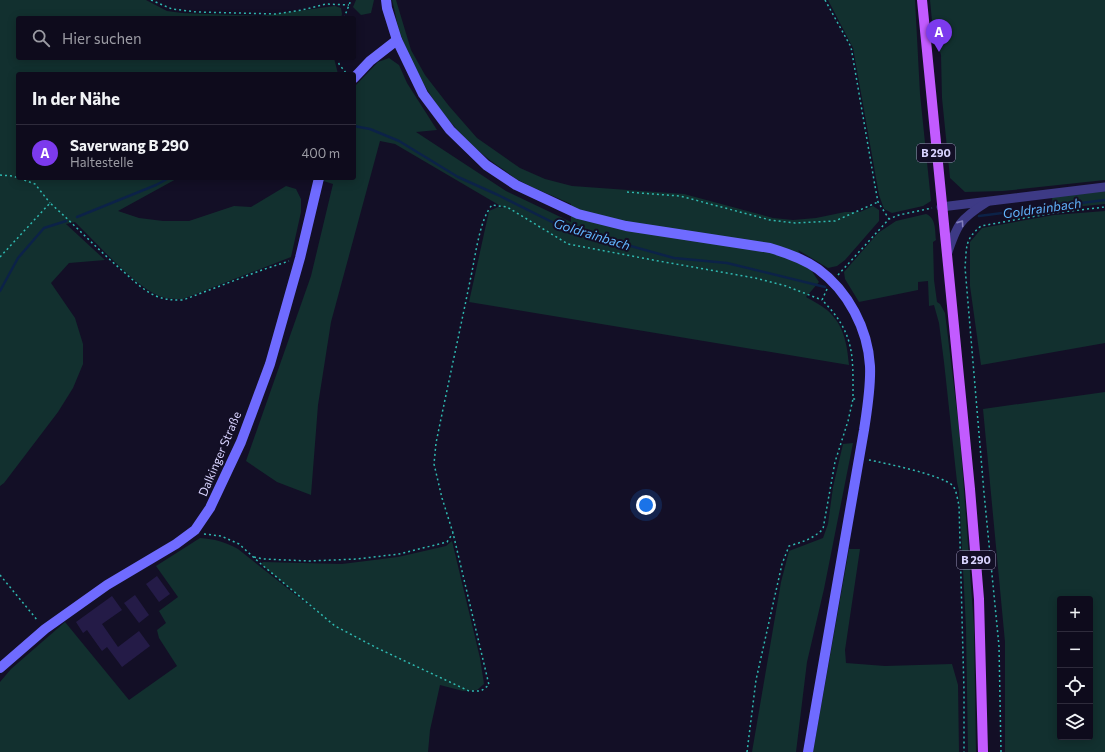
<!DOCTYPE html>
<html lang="de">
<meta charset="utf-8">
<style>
body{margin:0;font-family:Commissioner,sans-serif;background:#1c1929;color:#f1f3f6}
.controls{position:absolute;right:12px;bottom:12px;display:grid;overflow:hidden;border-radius:4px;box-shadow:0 2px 10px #0003}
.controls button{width:36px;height:36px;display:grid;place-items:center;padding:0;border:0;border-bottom:1px solid #2e2b3b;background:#0e0b1c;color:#f1f3f6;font:20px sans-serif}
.you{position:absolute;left:646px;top:505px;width:14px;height:14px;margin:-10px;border:3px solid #fff;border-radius:50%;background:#1a73e8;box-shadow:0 0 0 6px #1a73e833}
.badge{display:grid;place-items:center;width:26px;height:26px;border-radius:50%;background:#7c3aed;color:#fff;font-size:13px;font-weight:700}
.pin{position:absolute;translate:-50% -33px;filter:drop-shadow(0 1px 2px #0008)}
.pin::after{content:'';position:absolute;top:21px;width:14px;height:12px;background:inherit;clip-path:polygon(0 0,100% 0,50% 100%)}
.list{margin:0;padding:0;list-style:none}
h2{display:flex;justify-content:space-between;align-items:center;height:52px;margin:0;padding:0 16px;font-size:17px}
h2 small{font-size:13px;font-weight:400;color:#9b9ba3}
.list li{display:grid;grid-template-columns:26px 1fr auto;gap:12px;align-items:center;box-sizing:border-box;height:56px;padding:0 16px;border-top:1px solid #2e2b3b}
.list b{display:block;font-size:15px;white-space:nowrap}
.list p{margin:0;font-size:13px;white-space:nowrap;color:#9b9ba3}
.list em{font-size:13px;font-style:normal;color:#9b9ba3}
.icon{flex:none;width:22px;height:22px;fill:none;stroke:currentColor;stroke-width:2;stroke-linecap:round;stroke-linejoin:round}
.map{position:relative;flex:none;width:1105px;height:752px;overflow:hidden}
.search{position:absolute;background:#0e0b1c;box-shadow:0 2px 10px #0003;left:16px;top:16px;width:340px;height:44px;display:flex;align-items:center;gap:10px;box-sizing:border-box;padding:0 14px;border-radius:4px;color:#9b9ba3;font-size:15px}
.panel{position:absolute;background:#0e0b1c;box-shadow:0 2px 10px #0003;left:16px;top:72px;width:340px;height:108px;border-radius:4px}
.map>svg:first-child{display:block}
.green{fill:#12302f;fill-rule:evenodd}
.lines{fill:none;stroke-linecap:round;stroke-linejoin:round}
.stream{stroke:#0c2248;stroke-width:2.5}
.building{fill:#241b47}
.path{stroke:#2fb8b0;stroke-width:1.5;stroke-dasharray:2 3;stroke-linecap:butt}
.street{stroke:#3d3a85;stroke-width:9}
.secondary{stroke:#6f6bff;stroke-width:10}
.primary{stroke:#c25bff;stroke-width:10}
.oneway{stroke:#837fbc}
.labels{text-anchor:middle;stroke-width:4;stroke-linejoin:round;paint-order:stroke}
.shield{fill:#130f26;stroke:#9e99be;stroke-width:1}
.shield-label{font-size:11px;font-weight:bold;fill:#d9d4ff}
.street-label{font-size:12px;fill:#d9d4ff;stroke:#130f26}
.water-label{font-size:13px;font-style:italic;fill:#62b6ff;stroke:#130f26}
</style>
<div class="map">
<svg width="1105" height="752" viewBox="0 0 1105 752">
<rect width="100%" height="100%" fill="#130f26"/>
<g class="green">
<path d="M0,0H146L167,11L182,13L260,16L335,6L341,8L342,14L341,18H18V58H334L338,74H18V178H178L118,211L139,218L163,221H189L234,206L251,207L286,186L296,189L301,199V212L291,257L183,299C175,299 167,299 159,296C133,285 96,242 75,222L66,224L105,260L69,263L51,283L75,318L83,344V364L73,388L58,412L4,483L0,486Z"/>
<polygon points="356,0 374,0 371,13 361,15 353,7"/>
<path d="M392,0H396L411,50L425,75L449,106L477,138L520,168L545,179L572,186L684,194L773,218L793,220L816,218L845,212H860L873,206L879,210V221L845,260L837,266L828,268L798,250L819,282L806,297C813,301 821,305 827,310C844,325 847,343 849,365L469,302L489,211L498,207L504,208L395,144L380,141L331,322L318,405L311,495L277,482L246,461L311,276L333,184L314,178H354V89L356,85L378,62L389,58L399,65L407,83L437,130L416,132L506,191L571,222V204C554,196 535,189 518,180C511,176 505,170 498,166C452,133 417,84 399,30C396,20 395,10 392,0Z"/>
<polygon points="828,0 915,0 920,94 931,201 923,206 892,213 884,209 879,195 853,48"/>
<polygon points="930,0 1105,0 1105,180 1003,191 965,192 950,178 942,98 941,55 932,21"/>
<polygon points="1105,191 1105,204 1053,209 1052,197"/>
<polygon points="1105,211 1105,343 981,365 970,286 970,242 982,228 1054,215"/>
<path d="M926,214C936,218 935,230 936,240L933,242L934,280L937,302L940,304L945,313L960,436L974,627L976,752H968L966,628L959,491L957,482L944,362L939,323L934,305L929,306L928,281L918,282V290L859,302L845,279L844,272L878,233L896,221Z"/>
<path d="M1105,392V752H1005V642L983,409ZM1060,599H1090V737H1060Z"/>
<polygon points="853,443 824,589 807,662 796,752 752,752 781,582 789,551 823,538 828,524 833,487 843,444"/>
<path d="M200,538C215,539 225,542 238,549L320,614L261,564L263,562L342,564L398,557L446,546L452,541L480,658L484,684L477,690L463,691L440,685L430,730L428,752H0V682L11,669L65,622L129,700L177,666L159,638L157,630L166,623L159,611L178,597L156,566Z"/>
<polygon points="849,549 860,549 845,650 846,663 885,666 952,664 958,685 959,752 813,752"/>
</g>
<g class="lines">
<g class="stream">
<polyline points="354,126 370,129 399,141 458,177 498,195 562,227 674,258 727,263 825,287"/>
<polyline points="979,216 1105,200"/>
<polyline points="77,217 156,185 169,178"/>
<polyline points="0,291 18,258 44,228 66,221"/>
</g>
</g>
<g class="building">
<polygon points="157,576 170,594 159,602 146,584"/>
<polygon points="135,595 149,615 139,623 124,603"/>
<polygon points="112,596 122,610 102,624 118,647 139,631 150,646 122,667 107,647 102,651 87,630 83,633 76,622"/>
</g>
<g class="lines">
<g class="path">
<polyline points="151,0 172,9 197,12 239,13 276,14 302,10 326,4 349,5"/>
<polyline points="825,0 851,47 875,186 878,202 889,219"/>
<polyline points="344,18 351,0"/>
<polyline points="338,58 339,64 346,73"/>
<polyline points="0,175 13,176 35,184 50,203"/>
<polyline points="627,192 680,196 770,220 795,223 835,221 878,202"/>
<path d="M0,257L50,203C75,225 98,250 124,272C134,281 144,291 156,296C165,300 173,300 183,300L262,270L289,261"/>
<polyline points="838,275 889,219 899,215 932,208"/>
<path d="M827,289L822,300C855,333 853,355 853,399H858"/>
<path d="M869,460C885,463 941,475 952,485C957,490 957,499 959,505L964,691V752"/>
<path d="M204,534L221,536L239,544L261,564L335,626L377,648L469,691H481L489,685L453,533L442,498L434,464L436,443C447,389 459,335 470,281C475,260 479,220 492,205L507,207L568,244L653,260L755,278L786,286L822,300"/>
<polyline points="254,557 263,559 309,561 357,559 399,554 447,542 453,533"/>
<polyline points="0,575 38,621"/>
<path d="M747,752L756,680L782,564L789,546C802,542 813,539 823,529L835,462L848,421L853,399"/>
<path d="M1001,752L999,646L984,493L965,267C967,247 964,240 981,226L1053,213L1105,207"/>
</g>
<g class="street">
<polyline points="941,207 1105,187"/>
<path d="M947,255C957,224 960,219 987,202"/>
</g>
<g class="secondary">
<path d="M386,0L387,8L397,40L423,94L450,130L486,165L516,185L578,214L626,226L770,248C787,253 804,259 818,269C848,291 868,329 870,366C871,387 867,410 864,430L808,752"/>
<polyline points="354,78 370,61 397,40"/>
<polyline points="0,668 45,629 107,585 176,544 195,530 210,508 241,442 270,364 300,258 319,178"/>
</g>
<polyline class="primary" points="922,0 970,489 979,599 983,752"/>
</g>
<defs><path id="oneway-chevron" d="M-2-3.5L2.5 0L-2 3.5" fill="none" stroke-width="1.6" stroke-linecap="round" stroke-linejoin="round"/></defs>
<use class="oneway" href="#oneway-chevron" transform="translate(961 223) rotate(-55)"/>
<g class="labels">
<g class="shield">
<rect x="917" y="144" width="38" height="18" rx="3"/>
<rect x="957" y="551" width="38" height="18" rx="3"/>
</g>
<g class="shield-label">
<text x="936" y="157">B 290</text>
<text x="976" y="564">B 290</text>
</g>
<g class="street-label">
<text transform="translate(220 454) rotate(-67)" y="4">Dalkinger Straße</text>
</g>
<g class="water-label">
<text transform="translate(1042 208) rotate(-8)" y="5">Goldrainbach</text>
<text transform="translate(592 234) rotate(17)" y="5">Goldrainbach</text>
</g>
</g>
</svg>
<div class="controls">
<button>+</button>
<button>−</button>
<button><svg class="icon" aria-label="locate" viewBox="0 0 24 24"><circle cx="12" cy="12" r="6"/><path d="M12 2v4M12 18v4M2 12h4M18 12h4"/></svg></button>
<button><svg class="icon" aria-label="layers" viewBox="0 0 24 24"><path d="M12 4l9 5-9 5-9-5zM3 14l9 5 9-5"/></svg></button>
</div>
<div class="you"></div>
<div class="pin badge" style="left:939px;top:52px">A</div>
<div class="search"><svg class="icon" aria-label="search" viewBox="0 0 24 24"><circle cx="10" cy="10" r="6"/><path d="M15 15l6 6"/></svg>Hier suchen</div>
<section class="panel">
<h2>In der Nähe<small></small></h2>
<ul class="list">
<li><span class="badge">A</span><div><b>Saverwang B 290</b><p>Haltestelle</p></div><em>400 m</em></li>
</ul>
</section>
</div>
